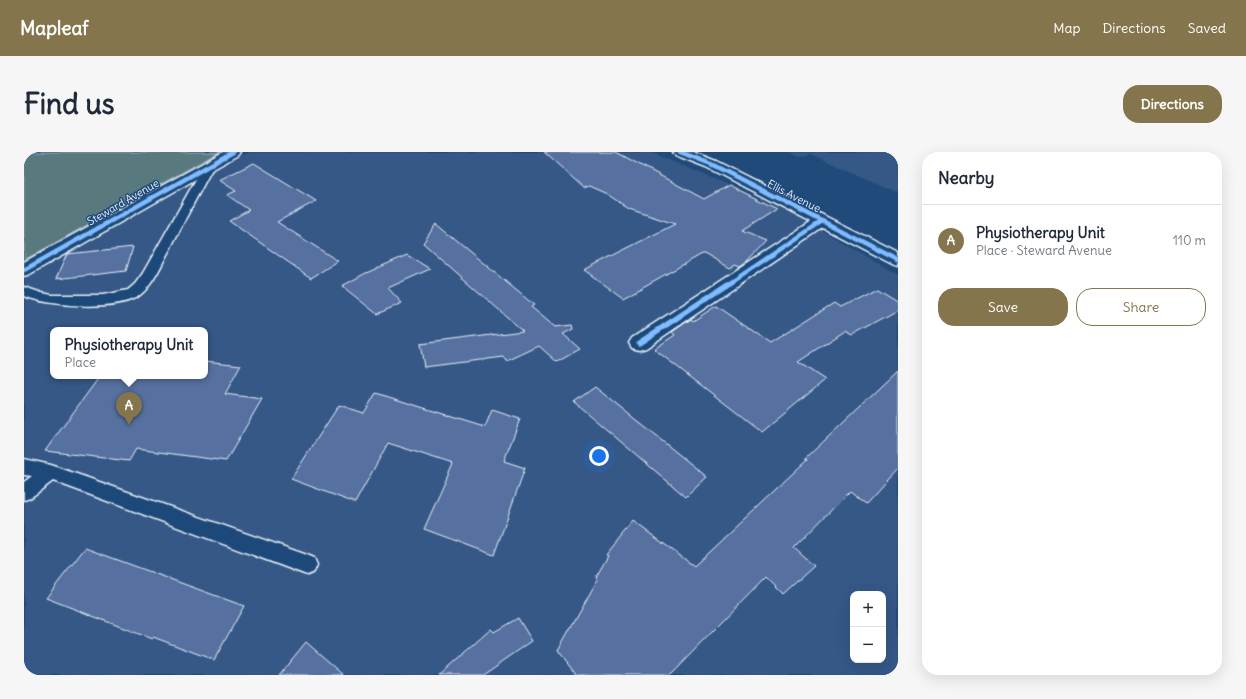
<!DOCTYPE html>
<meta charset="utf-8">
<style>
body{margin:0;font-family:Delius,sans-serif;background:#f6f6f7;color:#1f2937}
.controls{position:absolute;right:12px;bottom:12px;display:grid;overflow:hidden;border-radius:8px;box-shadow:0 4px 16px #0002}
.controls button{width:36px;height:36px;display:grid;place-items:center;padding:0;border:0;border-bottom:1px solid #e0e1e3;background:#fff;color:#1f2937;font:20px sans-serif}
.you{position:absolute;left:575px;top:304px;width:14px;height:14px;margin:-10px;border:3px solid #fff;border-radius:50%;background:#1a73e8;box-shadow:0 0 0 6px #1a73e833}
.badge{display:grid;place-items:center;width:26px;height:26px;border-radius:50%;background:#84754c;color:#fff;font-size:13px;font-weight:700}
.pin{position:absolute;translate:-50% -33px;filter:drop-shadow(0 1px 2px #0008)}
.pin::after{content:'';position:absolute;top:21px;width:14px;height:12px;background:inherit;clip-path:polygon(0 0,100% 0,50% 100%)}
.popup{position:absolute;left:26px;top:175px;width:158px;height:52px;box-sizing:border-box;display:grid;place-content:center;border-radius:8px;background:#fff;filter:drop-shadow(0 1px 3px #0005);font-size:13px;white-space:nowrap;color:#747a83}
.popup b{font-size:15px;color:#1f2937}
.popup::after{content:'';position:absolute;left:50%;top:100%;margin-left:-8px;border:8px solid transparent;border-top-color:#fff}
.list{margin:0;padding:0;list-style:none}
h2{display:flex;justify-content:space-between;align-items:center;height:52px;margin:0;padding:0 16px;font-size:17px}
h2 small{font-size:13px;font-weight:400;color:#747a83}
.list li{display:grid;grid-template-columns:26px 1fr auto;gap:12px;align-items:center;box-sizing:border-box;height:72px;padding:0 16px;border-top:1px solid #e0e1e3}
.list b{display:block;font-size:15px;white-space:nowrap}
.list p{margin:0;font-size:13px;white-space:nowrap;color:#747a83}
.list em{font-size:13px;font-style:normal;color:#747a83}
.actions{display:flex;gap:8px;padding:12px 16px}
.actions a{flex:1;padding:9px 0;border:1px solid #84754c;border-radius:16px;text-align:center;font-size:14px;color:#84754c}
.actions .main{background:#84754c;color:#fff}
.map{position:relative;flex:none;width:874px;height:523px;overflow:hidden;border-radius:16px}
header{display:flex;align-items:center;gap:24px;box-sizing:border-box;height:56px;padding:0 20px;background:#84754c;color:#fff}
header strong{font-size:19px}
nav{display:flex;gap:22px;margin-inline-start:auto;font-size:14px}
.intro{display:flex;align-items:center;justify-content:space-between;box-sizing:border-box;height:96px;padding:0 24px}
h1{margin:0;font-size:28px}
.button{padding:10px 18px;border-radius:16px;background:#84754c;color:#fff;font-size:14px;font-weight:700}
main{display:flex;gap:24px;padding:0 24px}
aside{flex:1;background:#fff;border-radius:16px;box-shadow:0 4px 16px #0002}
.map>svg:first-child{display:block}
.built{fill:#345887;fill-rule:evenodd}
.green{fill:#587a7f;stroke:#a0b6bc}
.building{fill:#566f9f;stroke:#e8f1f8}
.lines{fill:none;stroke-linecap:round;stroke-linejoin:round}
.lane-casing{stroke:#e8f1f8;stroke-width:3}
.street-casing{stroke:#e8f1f8;stroke-width:3}
.secondary-casing{stroke:#e8f1f8;stroke-width:3}
.lane{fill:#1f4a7a;fill-rule:evenodd}
.street{fill:#1f4a7a;fill-rule:evenodd}
.secondary{fill:#1f4a7a;fill-rule:evenodd}
.cycleway-far1-casing{stroke:#1f4a7a;stroke-width:6}
.cycleway-casing{stroke:#1f4a7a;stroke-width:8}
.cycleway-far1{stroke:#80bcff;stroke-width:4.5}
.cycleway{stroke:#80bcff;stroke-width:5.5}
.labels{text-anchor:middle;stroke-width:3;stroke-linejoin:round;paint-order:stroke}
.far-street-label{font-size:11px;fill:#e8f1f8;stroke:#1f4a7a}
</style>
<header>
<strong>Mapleaf</strong>
<nav><a>Map</a><a>Directions</a><a>Saved</a></nav>
</header>
<div class="intro"><h1>Find us</h1><a class="button">Directions</a></div>
<main>
<div class="map">
<svg width="874" height="523" viewBox="0 0 874 523">
<rect width="100%" height="100%" fill="#1f4a7a"/>
<filter id="ink" filterUnits="userSpaceOnUse"><feTurbulence type="fractalNoise" baseFrequency=".025" numOctaves="2"/><feDisplacementMap in="SourceGraphic" scale="8" xChannelSelector="R" yChannelSelector="G"/><feConvolveMatrix kernelMatrix="1 2 1 2 8 2 1 2 1" color-interpolation-filters="sRGB"/></filter>
<g filter="url(#ink)">
<g class="built">
<path d="M226,0H626L759,56L874,123V523H0V126L195,13ZM29,178H181V224H29ZM829,442H859V508H829Z"/>
<polygon points="764,0 874,0 874,38 871,40 787,2 776,5"/>
</g>
<polygon class="green" points="0,0 195,0 0,108"/>
<g class="building">
<polygon points="520,0 592,0 680,47 705,33 753,57 718,79 742,89 723,109 716,114 711,112 706,116 680,101 599,146 560,118 651,72 605,57 583,42 565,34 560,36"/>
<polygon points="230,11 292,49 253,70 314,109 287,126 205,69 225,58 203,43 212,39 195,28"/>
<polygon points="412,72 510,153 507,155 531,175 548,173 549,177 539,182 556,197 533,210 515,194 483,209 480,205 400,215 396,192 499,179 399,91"/>
<polygon points="109,95 102,119 32,127 43,102"/>
<polygon points="383,103 406,117 364,136 378,151 353,162 318,134 340,122"/>
<polygon points="853,136 874,149 874,158 828,183 821,179 774,210 801,228 738,280 630,197 651,183 648,180 667,167 669,169 692,154 746,191 810,151 816,155"/>
<polygon points="181,209 217,213 201,242 238,247 202,309 112,297 105,309 21,299 76,224 181,224"/>
<polygon points="874,219 874,316 842,351 826,339 770,396 790,414 759,442 742,425 646,523 553,523 534,498 574,427 572,425 584,404 582,403 609,369 670,414 784,307 782,306"/>
<polygon points="571,235 683,325 662,345 550,250"/>
<polygon points="352,241 461,275 468,258 496,267 480,309 501,316 470,403 400,377 429,312 364,291 331,351 267,327 315,253 340,261"/>
<polygon points="61,396 220,454 190,508 129,485 128,487 22,446"/>
<polygon points="494,466 508,489 459,523 415,523 467,477 470,480"/>
<polygon points="282,490 320,523 255,523"/>
</g>
<g class="lines">
<g class="lane-casing">
<g id="lane">
<path d="M185,10L190,13C175,41 160,69 146,97C138,111 130,132 116,143C93,160 25,154 0,144V135L18,141L28,143H79L104,138L111,132L119,121L180,13Z"/>
<polygon points="0,307 27,313 283,403 290,406 293,413 290,420 283,423 29,329 6,346 0,348 0,330 8,324 0,323"/>
</g>
</g>
<g class="street-casing">
<polygon id="street" points="797,65 803,67 805,70 803,73 622,196 615,198 608,196 605,191 608,186 791,67"/>
</g>
<g class="secondary-casing">
<g id="secondary">
<polygon points="199,0 216,0 214,3 6,122 0,124 0,110"/>
<polygon points="649,0 669,0 692,9 874,101 874,114 868,112 682,15 651,3"/>
</g>
</g>
<use href="#lane" class="lane"/>
<use href="#street" class="street"/>
<use href="#secondary" class="secondary"/>
<g class="cycleway-far1-casing">
<g id="cycleway-far1">
<polyline points="656,0 687,12 874,108"/>
<polyline points="0,118 209,0"/>
<polyline points="703,133 797,70"/>
</g>
</g>
<g class="cycleway-casing">
<polyline id="cycleway" points="615,191 704,132"/>
</g>
<use href="#cycleway-far1" class="cycleway-far1"/>
<use href="#cycleway" class="cycleway"/>
</g>
</g>
<g class="labels">
<g class="far-street-label">
<text transform="translate(770 44) rotate(27)" y="4">Ellis Avenue</text>
<text transform="translate(99 50) rotate(-30)" y="4">Steward Avenue</text>
</g>
</g>
</svg>
<div class="controls">
<button>+</button>
<button>−</button>
</div>
<div class="you"></div>
<div class="pin badge" style="left:105px;top:273px">A</div>
<div class="popup"><b>Physiotherapy Unit</b>Place</div>
</div>
<aside>
<h2>Nearby<small></small></h2>
<ul class="list">
<li><span class="badge">A</span><div><b>Physiotherapy Unit</b><p>Place · Steward Avenue</p></div><em>110 m</em></li>
</ul>
<div class="actions"><a class="main">Save</a><a>Share</a></div>
</aside>
</main>
